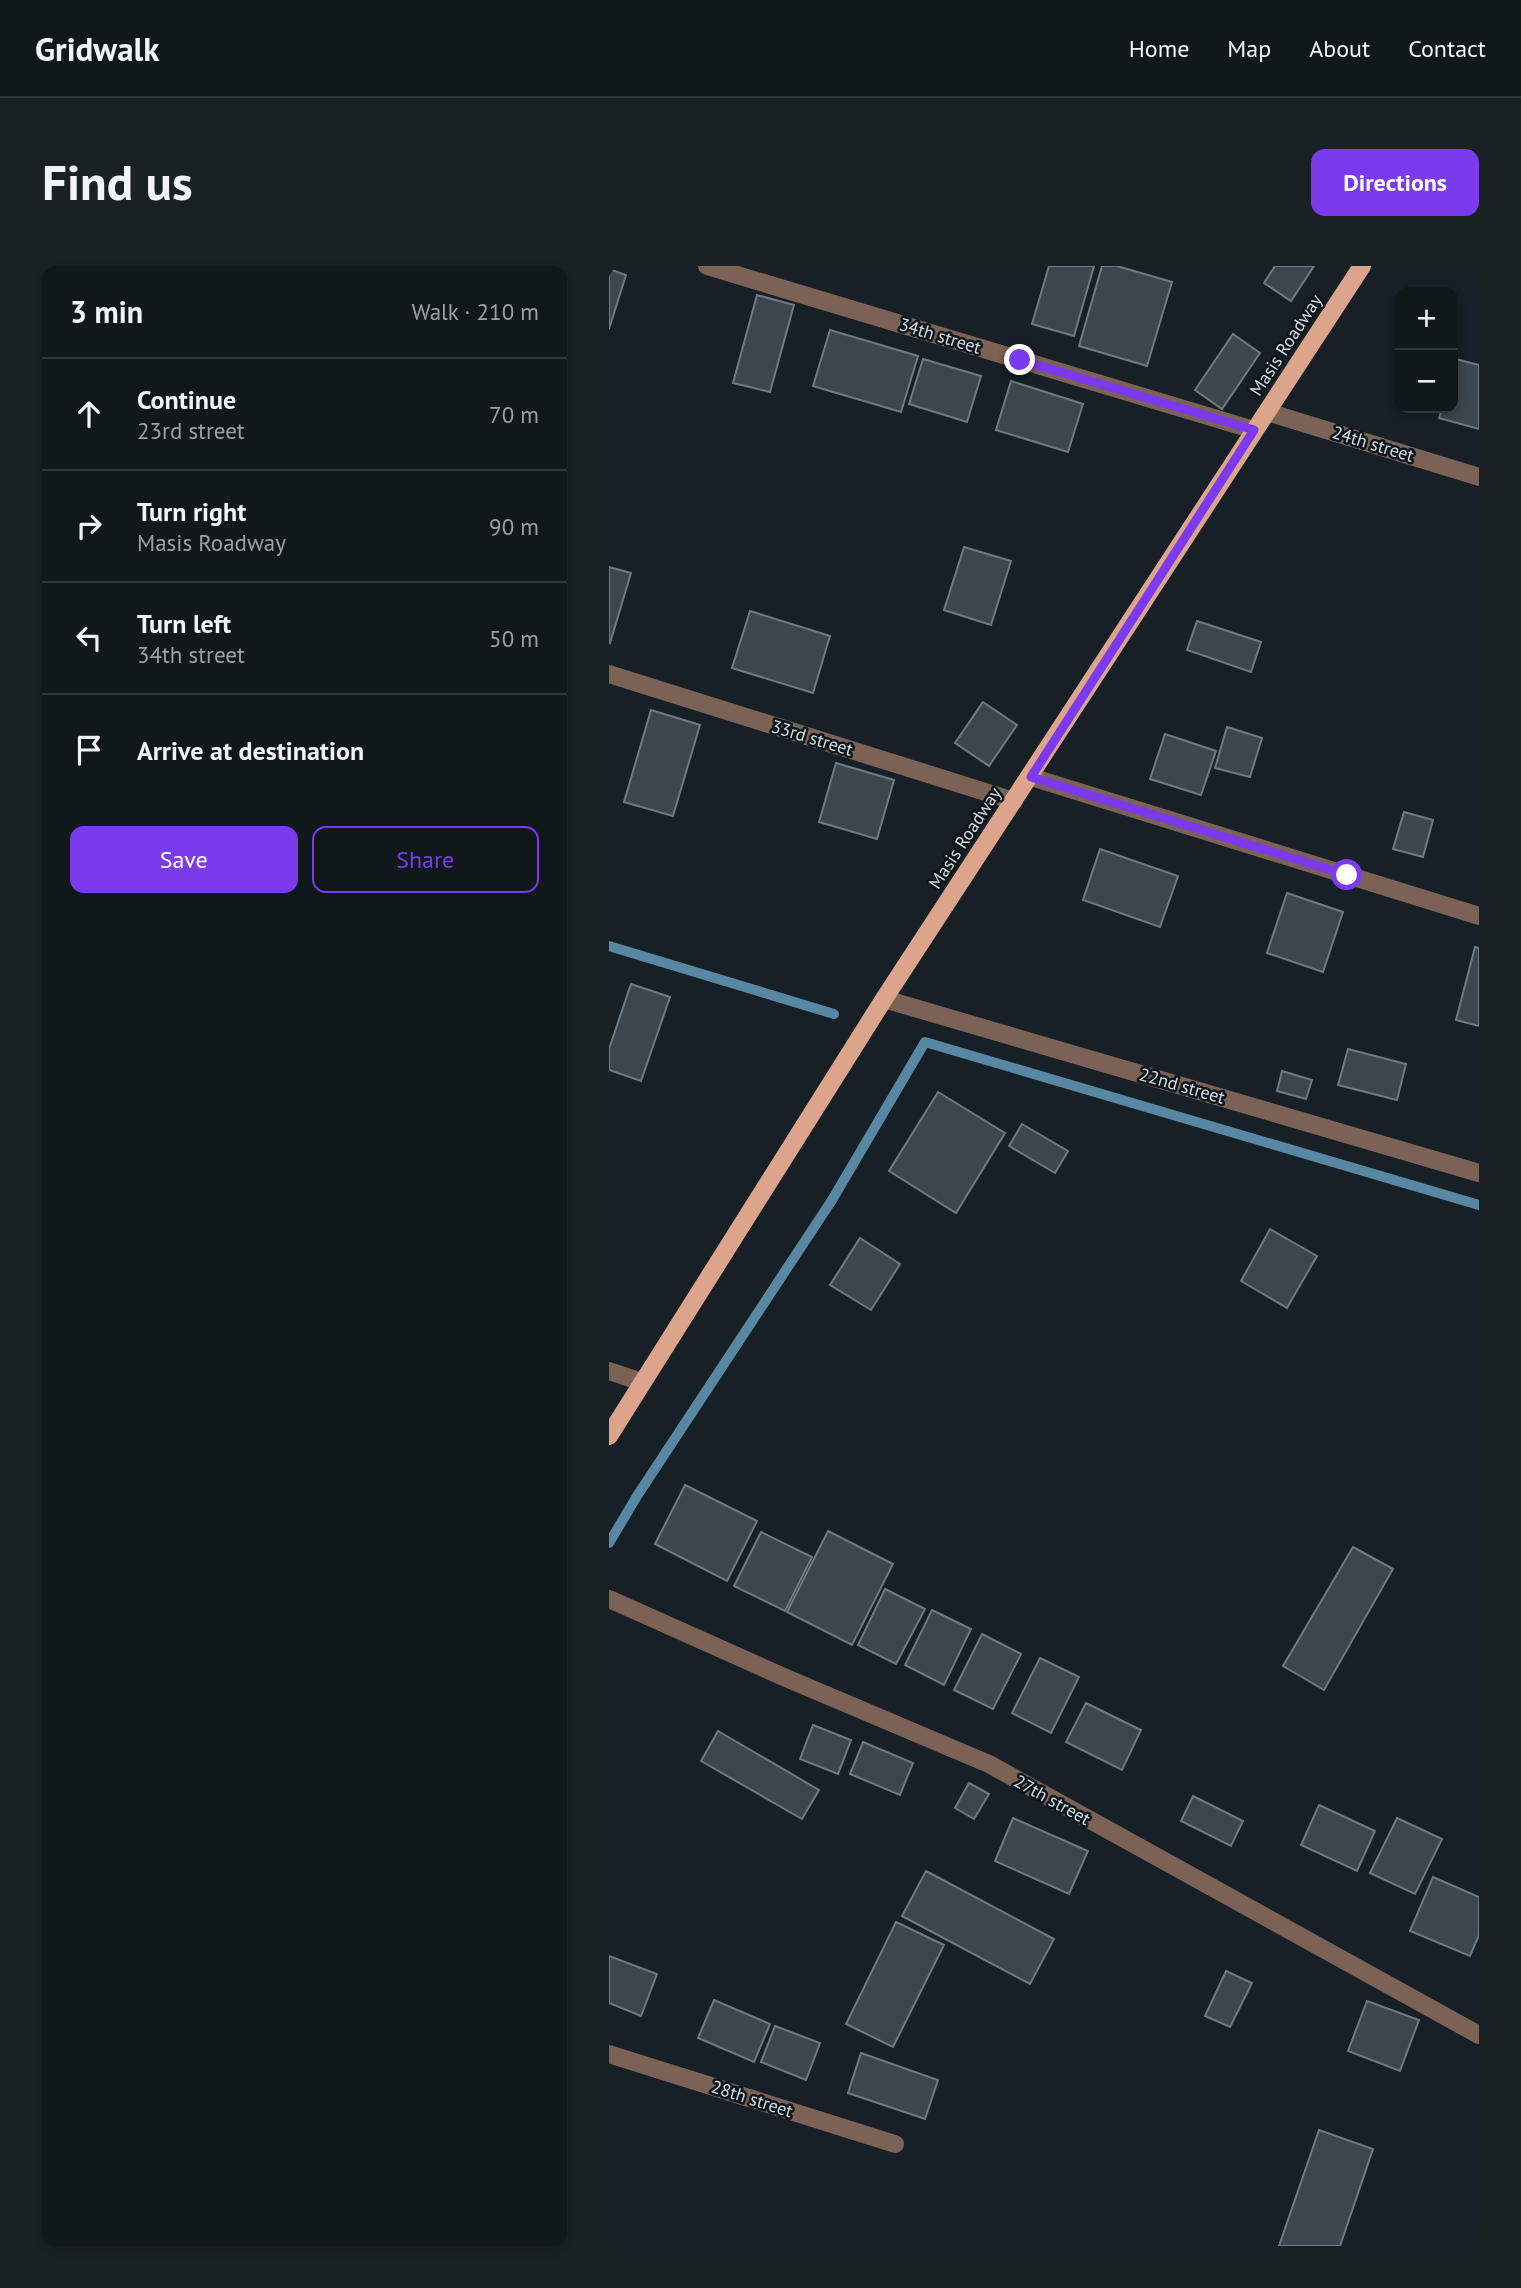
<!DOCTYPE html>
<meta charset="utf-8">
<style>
body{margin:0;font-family:"PT Sans",sans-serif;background:#192125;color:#f1f3f6}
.controls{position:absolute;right:21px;top:21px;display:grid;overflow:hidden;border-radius:14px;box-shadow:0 4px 10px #0003}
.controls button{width:63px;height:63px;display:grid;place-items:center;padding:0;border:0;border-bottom:2px solid #30373b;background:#10181c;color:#f1f3f6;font:35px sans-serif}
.stop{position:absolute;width:21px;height:21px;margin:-16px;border:5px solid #7c3aed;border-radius:50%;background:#fff}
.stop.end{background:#7c3aed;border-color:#fff;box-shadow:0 2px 7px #0008}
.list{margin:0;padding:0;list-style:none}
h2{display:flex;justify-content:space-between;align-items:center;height:91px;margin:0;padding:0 28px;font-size:30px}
h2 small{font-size:23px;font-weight:400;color:#9ca0a3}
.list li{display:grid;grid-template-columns:46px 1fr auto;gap:21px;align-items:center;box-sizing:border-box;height:112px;padding:0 28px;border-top:2px solid #30373b}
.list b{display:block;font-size:26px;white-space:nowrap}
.list p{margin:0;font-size:23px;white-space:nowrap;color:#9ca0a3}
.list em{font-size:23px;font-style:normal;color:#9ca0a3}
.actions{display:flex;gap:14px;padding:21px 28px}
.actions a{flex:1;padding:16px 0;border:2px solid #7c3aed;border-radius:14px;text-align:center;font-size:24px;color:#7c3aed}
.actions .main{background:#7c3aed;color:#fff}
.icon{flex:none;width:38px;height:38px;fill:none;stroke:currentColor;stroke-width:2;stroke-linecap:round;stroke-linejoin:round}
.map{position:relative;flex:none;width:870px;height:1980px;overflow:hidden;border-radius:14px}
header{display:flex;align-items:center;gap:42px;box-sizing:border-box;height:98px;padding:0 35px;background:#10181c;border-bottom:2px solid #30373b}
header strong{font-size:33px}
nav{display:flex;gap:38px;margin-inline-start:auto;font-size:24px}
.intro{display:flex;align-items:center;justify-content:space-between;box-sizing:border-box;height:168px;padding:0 42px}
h1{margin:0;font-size:49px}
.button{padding:18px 32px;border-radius:14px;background:#7c3aed;color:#fff;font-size:24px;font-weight:700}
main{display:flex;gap:42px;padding:0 42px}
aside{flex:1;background:#10181c;border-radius:14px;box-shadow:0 4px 10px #0003}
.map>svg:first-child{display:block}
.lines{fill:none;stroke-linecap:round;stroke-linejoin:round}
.stream{stroke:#5787a2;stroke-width:10}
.building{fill:#3c464e;stroke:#6e7a82;stroke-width:2}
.minor{stroke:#7c6155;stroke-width:18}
.major{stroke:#dca58b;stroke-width:18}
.route{stroke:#7c3aed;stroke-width:9}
.labels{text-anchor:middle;stroke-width:5;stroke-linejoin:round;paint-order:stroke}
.street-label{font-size:18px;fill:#d6dde1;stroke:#0d161d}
</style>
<header>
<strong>Gridwalk</strong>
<nav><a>Home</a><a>Map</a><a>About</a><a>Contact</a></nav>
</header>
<div class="intro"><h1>Find us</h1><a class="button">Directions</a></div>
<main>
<aside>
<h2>3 min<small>Walk · 210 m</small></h2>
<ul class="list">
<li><svg class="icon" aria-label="ahead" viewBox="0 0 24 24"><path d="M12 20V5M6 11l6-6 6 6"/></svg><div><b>Continue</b><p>23rd street</p></div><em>70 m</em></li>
<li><svg class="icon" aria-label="right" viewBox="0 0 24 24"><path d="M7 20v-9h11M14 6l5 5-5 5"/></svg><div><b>Turn right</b><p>Masis Roadway</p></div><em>90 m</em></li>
<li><svg class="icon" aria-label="left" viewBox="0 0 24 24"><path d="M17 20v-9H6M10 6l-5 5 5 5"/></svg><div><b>Turn left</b><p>34th street</p></div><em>50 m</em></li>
<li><svg class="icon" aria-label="arrive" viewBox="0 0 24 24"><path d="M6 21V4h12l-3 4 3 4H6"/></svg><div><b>Arrive at destination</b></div></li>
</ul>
<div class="actions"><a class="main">Save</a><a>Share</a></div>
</aside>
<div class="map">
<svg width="870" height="1980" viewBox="0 0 870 1980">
<rect width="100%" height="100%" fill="#162026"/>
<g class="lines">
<g class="stream">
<polyline points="0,680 225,748"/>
<polyline points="0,1277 28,1230 223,934 316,776 870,939"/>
</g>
</g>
<g class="building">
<polygon points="440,0 485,0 465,70 423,58"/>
<polygon points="493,0 508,0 563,16 538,100 470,80"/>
<polygon points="666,0 705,0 682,35 655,17"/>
<polygon points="0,3 17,9 0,63"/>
<polygon points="148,29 185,39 161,126 124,117"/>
<polygon points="221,64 309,90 292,146 204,120"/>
<polygon points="624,68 651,87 613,143 586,124"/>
<polygon points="314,93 372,110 358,156 300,138"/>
<polygon points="847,93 870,99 870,163 830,152 833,142 844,142 844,105"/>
<polygon points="402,115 474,138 459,186 387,164"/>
<polygon points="355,281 402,295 382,359 335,344"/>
<polygon points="0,301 22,307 1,377 0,376"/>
<polygon points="141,345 221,370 204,427 123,402"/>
<polygon points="588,355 652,376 642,406 578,384"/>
<polygon points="374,436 408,459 380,500 346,477"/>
<polygon points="42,444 91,459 64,550 15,536"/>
<polygon points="618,461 653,472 641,511 606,502"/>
<polygon points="556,468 607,485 592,529 541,513"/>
<polygon points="227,497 285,514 268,573 210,556"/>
<polygon points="795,546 824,554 814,591 784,583"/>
<polygon points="491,583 569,610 551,661 474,634"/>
<polygon points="678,627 734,646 714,706 658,687"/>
<polygon points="866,681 870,682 870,760 847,754"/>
<polygon points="22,718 61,731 32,815 0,804 0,783"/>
<polygon points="739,783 797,798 788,834 729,819"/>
<polygon points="673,805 703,814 697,833 668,825"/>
<polygon points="329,826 396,867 347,947 280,905"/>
<polygon points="413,858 459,885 446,907 400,880"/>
<polygon points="661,963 708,990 678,1042 632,1015"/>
<polygon points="251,972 291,998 262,1044 221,1019"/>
<polygon points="76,1219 148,1255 118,1315 46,1278"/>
<polygon points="219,1265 284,1298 243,1379 178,1346"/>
<polygon points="152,1266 203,1291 176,1345 125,1320"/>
<polygon points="744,1281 784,1303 715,1424 674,1400"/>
<polygon points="276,1323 316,1343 287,1398 249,1379"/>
<polygon points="323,1344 362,1363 335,1419 296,1399"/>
<polygon points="373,1368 412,1388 384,1443 345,1424"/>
<polygon points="431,1392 470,1411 442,1467 403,1447"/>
<polygon points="477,1437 532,1464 513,1504 457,1476"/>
<polygon points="204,1459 242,1474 229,1508 191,1493"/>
<polygon points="109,1465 210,1524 193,1553 92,1495"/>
<polygon points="254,1476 304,1497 291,1529 241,1508"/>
<polygon points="360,1517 380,1528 365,1553 346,1542"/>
<polygon points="584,1530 634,1555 622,1580 572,1555"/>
<polygon points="710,1539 766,1565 748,1605 692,1579"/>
<polygon points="404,1552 479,1585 460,1628 386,1595"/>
<polygon points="788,1552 833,1573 806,1628 761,1607"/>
<polygon points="317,1605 445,1673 421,1718 293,1650"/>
<polygon points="824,1611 870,1631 870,1669 861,1690 801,1665"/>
<polygon points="287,1656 335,1679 284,1781 237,1758"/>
<polygon points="0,1690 48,1708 32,1750 0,1737"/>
<polygon points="617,1705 643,1717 621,1761 596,1750"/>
<polygon points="105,1734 161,1758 145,1796 89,1772"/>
<polygon points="758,1735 810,1754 791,1805 739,1785"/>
<polygon points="166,1760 211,1777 197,1814 152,1796"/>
<polygon points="252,1787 329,1814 316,1853 239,1827"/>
<polygon points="710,1864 764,1883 731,1980 670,1980"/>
</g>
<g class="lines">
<g class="minor">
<polyline points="98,0 645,164"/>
<polyline points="658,146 870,211"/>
<polyline points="0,408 405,535"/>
<polyline points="422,511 870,650"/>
<polyline points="275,733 870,907"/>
<polyline points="0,1105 33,1116"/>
<polyline points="0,1333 177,1412 380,1498 870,1769"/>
<polyline points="0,1788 286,1878"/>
</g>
<polyline class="major" points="0,1170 275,733 753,0"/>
</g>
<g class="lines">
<polyline class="route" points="411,94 645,164 422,511 738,609"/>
</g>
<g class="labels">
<g class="street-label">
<text transform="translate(331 70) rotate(17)" y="6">34th street</text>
<text transform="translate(677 79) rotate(-57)" y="6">Masis Roadway</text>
<text transform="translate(764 178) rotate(17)" y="6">24th street</text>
<text transform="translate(203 472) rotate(17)" y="6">33rd street</text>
<text transform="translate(356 572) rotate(-57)" y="6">Masis Roadway</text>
<text transform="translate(573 820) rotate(16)" y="6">22nd street</text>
<text transform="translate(443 1534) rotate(29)" y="6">27th street</text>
<text transform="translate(143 1833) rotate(18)" y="6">28th street</text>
</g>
</g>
</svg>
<div class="controls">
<button>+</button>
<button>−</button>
</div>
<div class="stop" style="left:738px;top:609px"></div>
<div class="stop end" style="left:411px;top:94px"></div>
</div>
</main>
